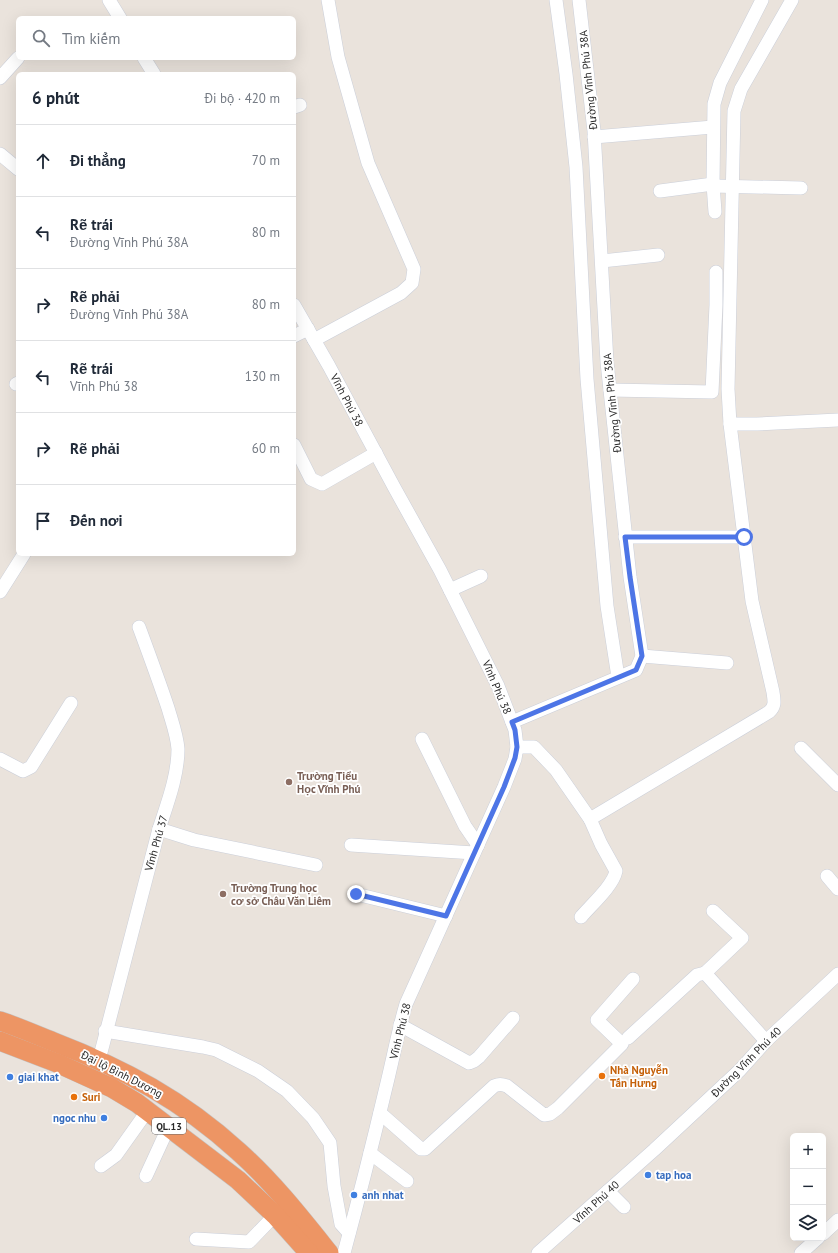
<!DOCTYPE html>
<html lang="vi">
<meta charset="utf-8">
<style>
body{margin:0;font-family:"PT Sans",sans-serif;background:#f2f2f3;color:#1f2937}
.controls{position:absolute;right:12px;bottom:12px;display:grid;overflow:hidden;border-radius:6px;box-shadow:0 4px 16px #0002}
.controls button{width:36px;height:36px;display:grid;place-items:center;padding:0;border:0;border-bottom:1px solid #e0e1e3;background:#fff;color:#1f2937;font:20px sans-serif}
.stop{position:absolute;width:12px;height:12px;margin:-9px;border:3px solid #4d75e6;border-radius:50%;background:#fff}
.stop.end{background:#4d75e6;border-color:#fff;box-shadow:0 1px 4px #0008}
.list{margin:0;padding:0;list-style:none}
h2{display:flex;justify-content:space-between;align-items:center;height:52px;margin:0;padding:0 16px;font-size:17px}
h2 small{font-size:13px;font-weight:400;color:#747a83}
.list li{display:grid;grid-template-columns:26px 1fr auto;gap:12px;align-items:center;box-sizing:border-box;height:72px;padding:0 16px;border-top:1px solid #e0e1e3}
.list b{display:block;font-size:15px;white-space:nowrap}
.list p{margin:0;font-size:13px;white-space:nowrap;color:#747a83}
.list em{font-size:13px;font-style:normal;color:#747a83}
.icon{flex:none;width:22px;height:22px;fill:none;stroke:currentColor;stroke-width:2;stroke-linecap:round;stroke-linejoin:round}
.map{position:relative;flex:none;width:838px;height:1253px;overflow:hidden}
.search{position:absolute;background:#fff;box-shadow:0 4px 16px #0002;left:16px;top:16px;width:280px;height:44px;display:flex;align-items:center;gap:10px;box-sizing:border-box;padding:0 14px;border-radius:6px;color:#747a83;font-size:15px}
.panel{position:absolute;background:#fff;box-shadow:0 4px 16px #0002;left:16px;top:72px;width:280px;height:484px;border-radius:6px}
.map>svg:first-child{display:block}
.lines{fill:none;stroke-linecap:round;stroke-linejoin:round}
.minor-casing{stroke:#cbcfd9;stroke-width:14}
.highway-casing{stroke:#c3c3c3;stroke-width:20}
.minor{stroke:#fff;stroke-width:13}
.highway{stroke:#ed9564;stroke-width:19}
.route{stroke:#4d75e6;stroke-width:5}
.education-dot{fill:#8d6e63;stroke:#fff;stroke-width:1.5}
.food-dot{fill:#e8710a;stroke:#fff;stroke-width:1.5}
.shop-dot{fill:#3f7fe0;stroke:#fff;stroke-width:1.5}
.labels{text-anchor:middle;stroke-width:3.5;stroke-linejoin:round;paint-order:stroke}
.shield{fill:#fff;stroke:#696969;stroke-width:1}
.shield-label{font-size:10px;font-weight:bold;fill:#292929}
.street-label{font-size:11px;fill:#292929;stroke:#fff}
.education-label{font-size:11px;font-weight:bold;fill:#785e54;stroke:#fff;text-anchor:start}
.food-label{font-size:11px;font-weight:bold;fill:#c56008;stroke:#fff;text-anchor:start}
.shop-label{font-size:11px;font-weight:bold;fill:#366cbe;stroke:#fff;text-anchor:start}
</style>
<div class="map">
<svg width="838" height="1253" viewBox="0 0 838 1253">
<rect width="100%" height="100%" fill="#eae3dc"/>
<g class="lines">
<g class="minor-casing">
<g id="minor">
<polyline points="109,0 120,18"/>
<polyline points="556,0 566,74 576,167 587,379 607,606 618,677"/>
<polyline points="792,0 741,89 734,111 728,389 730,424 757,424 838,420"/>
<polyline points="144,58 154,74"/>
<polyline points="0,78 18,58"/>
<polyline points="294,107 300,105"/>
<polyline points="594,137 713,127"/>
<polyline points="0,154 18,169"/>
<polyline points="713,186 801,188"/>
<polyline points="660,191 713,184"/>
<polyline points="715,212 713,184 714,104 720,83 762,0"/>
<polyline points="602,261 658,255"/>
<path d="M294,305L329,366L394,487L440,570L498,686L515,730L517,747L515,759L504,787L406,1004C398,1031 393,1059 386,1087C373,1142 359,1198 344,1253"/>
<polyline points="294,336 308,329"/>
<polyline points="314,340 401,293 412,283 414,269 368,163 338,57 328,0"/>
<polyline points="16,384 18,383"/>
<polyline points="610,390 712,392 716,305 716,272"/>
<polyline points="294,445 311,479 322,484 376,453"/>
<polyline points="625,537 744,537"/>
<polyline points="450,590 481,576"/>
<polyline points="0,592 24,554"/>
<polyline points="642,656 727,663"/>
<polyline points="512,722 636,670 642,656 630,577 607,362 594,131 579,0"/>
<polyline points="422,739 465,826 478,845"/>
<path d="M517,747H534L556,770L590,819L769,712C776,706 774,700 773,692L752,601L730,424"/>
<polyline points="801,748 838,785"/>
<polyline points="0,759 23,771 31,767 71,703"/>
<polyline points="159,829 194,840 316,865"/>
<polyline points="351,845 474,853"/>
<polyline points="827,876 838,889"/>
<polyline points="356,894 446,916"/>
<path d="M581,917C591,905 613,886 616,871L601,844L590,819"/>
<polyline points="705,973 742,938 713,911"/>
<polyline points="400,1025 469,1063 474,1061 479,1057 513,1018"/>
<polyline points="105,1031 203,1047 216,1050 258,1071 287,1091 313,1118 330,1143 334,1186 341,1224 349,1233"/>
<polyline points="628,1038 697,975 705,973 766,1041"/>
<path d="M99,1060L159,829C167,804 178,776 178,749C177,735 172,722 168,708C159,681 149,654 139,627"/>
<path d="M380,1113L421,1149H425L494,1086C499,1084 501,1084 507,1086L544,1115L550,1114L558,1108L622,1044L597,1020L633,979"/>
<polyline points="370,1153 407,1181"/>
<polyline points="101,1166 116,1155 148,1110"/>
<polyline points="146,1176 169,1126"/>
<polyline points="608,1191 624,1207"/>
<polyline points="823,1234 838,1220"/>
<polyline points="196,1239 249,1242 275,1215"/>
<polyline points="538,1253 654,1150 740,1070 766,1041 838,974"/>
<polyline points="801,1253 818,1238"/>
</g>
</g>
<g class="highway-casing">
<g id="highway">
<path d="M0,1021C18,1027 36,1035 54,1042C124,1069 182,1100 238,1151C272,1181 301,1218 329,1253"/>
<polyline points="0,1041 57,1063 112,1088 137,1103 238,1180 275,1215 309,1253"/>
</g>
</g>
<use href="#minor" class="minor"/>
<use href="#highway" class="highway"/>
</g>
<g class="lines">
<polyline class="route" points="356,894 446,916 504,787 515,758 517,747 515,730 512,722 636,670 642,656 630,577 625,537 744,537"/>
</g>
<g class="education-dot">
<circle cx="289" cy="782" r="4"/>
<circle cx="223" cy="894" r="4"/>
</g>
<g class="food-dot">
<circle cx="602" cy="1076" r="4"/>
<circle cx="74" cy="1097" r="4"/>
</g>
<g class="shop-dot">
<circle cx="10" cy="1077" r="4"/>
<circle cx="104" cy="1118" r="4"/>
<circle cx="648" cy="1175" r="4"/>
<circle cx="354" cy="1195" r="4"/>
</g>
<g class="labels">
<rect class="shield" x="152" y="1118" width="34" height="16" rx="3"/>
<g class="shield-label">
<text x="169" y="1130">QL.13</text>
</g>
<g class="street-label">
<text transform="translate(588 80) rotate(-96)" y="4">Đường Vĩnh Phú 38A</text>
<text transform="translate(347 400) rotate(62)" y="4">Vĩnh Phú 38</text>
<text transform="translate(612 403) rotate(-96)" y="4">Đường Vĩnh Phú 38A</text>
<text transform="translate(497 687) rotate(67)" y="4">Vĩnh Phú 38</text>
<text transform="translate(156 843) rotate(-74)" y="4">Vĩnh Phú 37</text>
<text transform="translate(400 1031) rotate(-76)" y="4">Vĩnh Phú 38</text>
<text transform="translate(746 1062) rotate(-45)" y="4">Đường Vĩnh Phú 40</text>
<text transform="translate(122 1074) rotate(27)" y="4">Đại lộ Bình Dương</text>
<text transform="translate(596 1202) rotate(-42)" y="4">Vĩnh Phú 40</text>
</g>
<g class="education-label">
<text x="297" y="780">Trường Tiểu<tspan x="297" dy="13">Học Vĩnh Phú</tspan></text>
<text x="231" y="892">Trường Trung học<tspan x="231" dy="13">cơ sở Châu Văn Liêm</tspan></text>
</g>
<g class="food-label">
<text x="610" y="1074">Nhà Nguyễn<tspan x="610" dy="13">Tấn Hưng</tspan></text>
<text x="82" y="1101">Suri</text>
</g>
<g class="shop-label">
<text x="18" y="1081">giai khat</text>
<text x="96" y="1122" text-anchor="end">ngoc nhu</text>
<text x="656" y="1179">tap hoa</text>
<text x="362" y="1199">anh nhat</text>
</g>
</g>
</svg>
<div class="controls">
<button>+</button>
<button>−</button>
<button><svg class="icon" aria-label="layers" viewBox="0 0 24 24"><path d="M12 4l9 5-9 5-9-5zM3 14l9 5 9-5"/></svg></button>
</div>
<div class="stop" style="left:744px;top:537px"></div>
<div class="stop end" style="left:356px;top:894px"></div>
<div class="search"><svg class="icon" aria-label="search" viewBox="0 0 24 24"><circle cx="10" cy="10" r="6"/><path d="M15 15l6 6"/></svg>Tìm kiếm</div>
<section class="panel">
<h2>6 phút<small>Đi bộ · 420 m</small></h2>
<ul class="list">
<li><svg class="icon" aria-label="ahead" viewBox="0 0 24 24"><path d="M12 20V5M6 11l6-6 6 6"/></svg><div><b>Đi thẳng</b></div><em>70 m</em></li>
<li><svg class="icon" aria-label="left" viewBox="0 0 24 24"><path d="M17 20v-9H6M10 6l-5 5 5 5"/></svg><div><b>Rẽ trái</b><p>Đường Vĩnh Phú 38A</p></div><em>80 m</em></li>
<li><svg class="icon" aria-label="right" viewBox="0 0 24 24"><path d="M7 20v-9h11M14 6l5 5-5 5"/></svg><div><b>Rẽ phải</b><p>Đường Vĩnh Phú 38A</p></div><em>80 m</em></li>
<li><svg class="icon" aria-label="left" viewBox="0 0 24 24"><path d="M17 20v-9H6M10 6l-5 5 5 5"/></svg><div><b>Rẽ trái</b><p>Vĩnh Phú 38</p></div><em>130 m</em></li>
<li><svg class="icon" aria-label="right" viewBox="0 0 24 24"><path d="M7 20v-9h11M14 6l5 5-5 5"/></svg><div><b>Rẽ phải</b></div><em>60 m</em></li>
<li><svg class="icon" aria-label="arrive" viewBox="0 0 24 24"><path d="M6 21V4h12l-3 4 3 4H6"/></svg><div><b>Đến nơi</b></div></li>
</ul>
</section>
</div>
